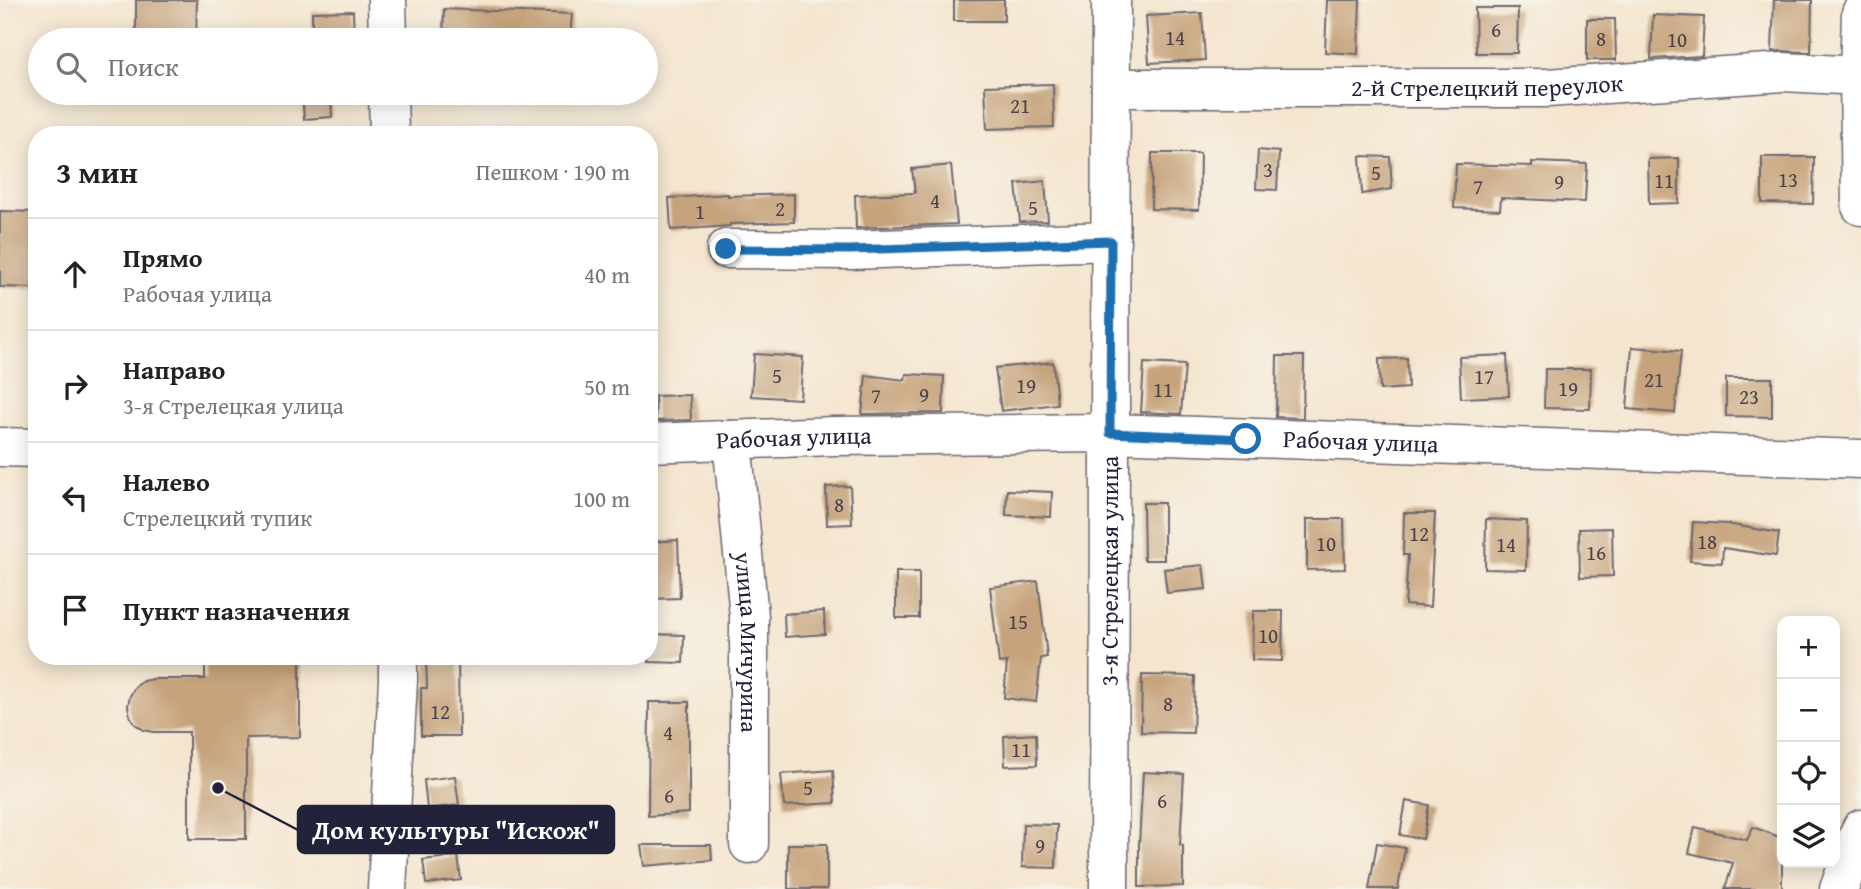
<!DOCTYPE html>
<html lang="ru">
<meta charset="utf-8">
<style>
body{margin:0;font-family:"Gentium Book Plus",serif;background:#f2f2f2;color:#222}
.controls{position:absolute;right:21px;bottom:21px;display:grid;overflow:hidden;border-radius:14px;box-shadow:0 4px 18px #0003}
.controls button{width:63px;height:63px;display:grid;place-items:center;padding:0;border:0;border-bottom:2px solid #e0e0e0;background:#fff;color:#222;font:35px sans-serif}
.stop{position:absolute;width:21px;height:21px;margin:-16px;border:5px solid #1f6fb2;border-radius:50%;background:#fff}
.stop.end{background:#1f6fb2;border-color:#fff;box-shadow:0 2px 7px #0008}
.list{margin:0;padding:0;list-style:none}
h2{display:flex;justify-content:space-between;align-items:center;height:91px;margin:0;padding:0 28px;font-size:30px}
h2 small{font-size:23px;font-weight:400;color:#767676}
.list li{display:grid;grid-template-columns:46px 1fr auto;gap:21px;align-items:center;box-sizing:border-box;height:112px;padding:0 28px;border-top:2px solid #e0e0e0}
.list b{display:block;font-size:26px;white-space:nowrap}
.list p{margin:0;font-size:23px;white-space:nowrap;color:#767676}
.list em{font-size:23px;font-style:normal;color:#767676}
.icon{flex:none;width:38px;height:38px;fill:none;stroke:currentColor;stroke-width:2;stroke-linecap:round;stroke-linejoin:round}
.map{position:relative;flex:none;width:1861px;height:889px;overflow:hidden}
.search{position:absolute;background:#fff;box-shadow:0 4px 18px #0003;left:28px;top:28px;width:630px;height:77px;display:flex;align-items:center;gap:18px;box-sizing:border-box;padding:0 24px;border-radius:38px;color:#767676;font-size:26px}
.panel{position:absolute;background:#fff;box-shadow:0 4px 18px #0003;left:28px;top:126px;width:630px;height:539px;border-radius:28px}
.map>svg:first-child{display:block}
.building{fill:#c6a37b}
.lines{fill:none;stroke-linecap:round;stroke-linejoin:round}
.minor-casing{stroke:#6c666f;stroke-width:41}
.minor{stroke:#fff;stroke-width:38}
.route{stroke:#1f6fb2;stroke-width:9}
.labels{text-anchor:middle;stroke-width:5;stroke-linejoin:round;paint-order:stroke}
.number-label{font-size:21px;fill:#4b424b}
.street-label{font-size:24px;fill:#22223b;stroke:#f7f3e8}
.leader{fill:none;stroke:#22223b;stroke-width:2.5}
.callout-dot{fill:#22223b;stroke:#f7f3e8;stroke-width:2.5}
.callout{fill:#22223b;stroke:#22223b;stroke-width:2.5}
.callout-label{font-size:26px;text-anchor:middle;font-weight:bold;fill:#fff}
</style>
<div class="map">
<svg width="1861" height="889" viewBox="0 0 1861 889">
<rect width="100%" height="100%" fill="#f7f3e8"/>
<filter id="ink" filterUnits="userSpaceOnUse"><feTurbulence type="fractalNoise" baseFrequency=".0143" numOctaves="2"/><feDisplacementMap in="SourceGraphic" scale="14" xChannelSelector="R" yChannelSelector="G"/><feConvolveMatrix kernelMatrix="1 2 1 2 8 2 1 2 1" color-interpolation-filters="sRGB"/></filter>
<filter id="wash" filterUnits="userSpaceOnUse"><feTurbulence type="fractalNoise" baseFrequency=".00686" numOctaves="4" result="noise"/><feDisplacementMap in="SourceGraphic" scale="28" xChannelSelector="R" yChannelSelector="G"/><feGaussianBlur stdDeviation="1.57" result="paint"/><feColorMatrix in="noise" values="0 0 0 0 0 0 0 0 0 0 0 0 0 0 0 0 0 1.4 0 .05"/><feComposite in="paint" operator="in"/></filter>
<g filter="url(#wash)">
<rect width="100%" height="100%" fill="#f4e5cf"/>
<g id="blocks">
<g class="building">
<polygon points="136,0 197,0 196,40 136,40"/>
<rect x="954" y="0" width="50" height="21"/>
<polygon points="1327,0 1360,0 1358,54 1325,52"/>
<polygon points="1774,0 1812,0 1811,52 1772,51"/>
<polygon points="1475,8 1518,8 1517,53 1476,53"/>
<polygon points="444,9 572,14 570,40 443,40"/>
<polygon points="353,11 354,40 312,40 312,12"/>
<polygon points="1202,13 1205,60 1149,63 1146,16"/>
<polygon points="1653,15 1704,17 1702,56 1651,59"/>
<polygon points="1587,19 1615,19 1616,60 1587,60"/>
<polygon points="1053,84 1054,127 987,129 985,86"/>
<polygon points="302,93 331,93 332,117 304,119"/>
<polygon points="1258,150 1279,152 1277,190 1256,189"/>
<polygon points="1152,153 1200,153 1199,210 1151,209"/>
<polygon points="1360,156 1390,157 1392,189 1362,194"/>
<polygon points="1762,157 1814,157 1813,204 1762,203"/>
<polygon points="1679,158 1679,203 1649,204 1648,159"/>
<polygon points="1532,162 1587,164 1585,202 1501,198 1500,210 1454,208 1456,164 1532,166"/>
<polygon points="951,165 957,224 856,228 855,195 915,193 912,169"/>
<polygon points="1045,181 1048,221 1020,222 1016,184"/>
<polygon points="728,194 728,196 794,194 794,222 730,224 730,226 671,230 669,198"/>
<polygon points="0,211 37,212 37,288 0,287"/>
<polygon points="1632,347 1681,351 1675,413 1627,409"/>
<polygon points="754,354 803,357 800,399 751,396"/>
<polygon points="1507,355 1509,396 1461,398 1459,357"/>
<polygon points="1277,356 1304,356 1303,418 1276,417"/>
<polygon points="1407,358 1408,388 1380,390 1379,359"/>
<polygon points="1053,362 1057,404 1001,411 995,368"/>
<polygon points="1144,363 1185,365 1181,414 1141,412"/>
<polygon points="1545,369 1591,369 1590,409 1544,408"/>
<polygon points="906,374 944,376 943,413 862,414 866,375 905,380"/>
<polygon points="1726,378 1772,378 1772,417 1726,416"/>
<polygon points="690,395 691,420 656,421 655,396"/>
<polygon points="850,486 852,524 827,525 826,487"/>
<polygon points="1007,490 1052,492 1051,517 1006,515"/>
<polygon points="1143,503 1164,503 1164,560 1144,560"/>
<polygon points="1404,513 1435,513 1430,607 1405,605 1408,555 1403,555"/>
<polygon points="1307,519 1344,519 1345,569 1307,570"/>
<polygon points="1486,519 1527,521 1526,570 1485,569"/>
<polygon points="1693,522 1727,524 1779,533 1776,556 1723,548 1722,563 1690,561"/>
<polygon points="1612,528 1613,576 1580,577 1579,529"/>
<polygon points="678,540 680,598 649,599 649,542"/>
<polygon points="1203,565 1206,589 1167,593 1164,569"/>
<rect x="896" y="572" width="23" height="46"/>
<polygon points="1038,581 1047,657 1041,658 1036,702 1004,698 1007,662 999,663 990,587"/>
<polygon points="824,611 825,634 785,637 784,614"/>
<polygon points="1253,611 1283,611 1282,661 1252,660"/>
<polygon points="649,634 684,635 683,663 649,662"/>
<polygon points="205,656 300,656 300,737 246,738 246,839 189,839 189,732 154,732 144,730 135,724 130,716 128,706 130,696 135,687 143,681 153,679 205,679"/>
<polygon points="426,656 458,656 459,736 421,736 421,688 427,688"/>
<polygon points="1142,675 1195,676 1193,733 1141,732"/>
<polygon points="649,702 689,702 689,813 648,816"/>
<polygon points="1036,734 1037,765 1005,766 1004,736"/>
<polygon points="833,770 835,803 784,806 781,774"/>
<polygon points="1143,772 1184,774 1180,845 1183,845 1183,886 1139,887 1139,845"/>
<polygon points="455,776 459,805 427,809 424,780"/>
<polygon points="1406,801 1429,805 1423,839 1400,835"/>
<polygon points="1023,824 1057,825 1056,868 1022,867"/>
<polygon points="1695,827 1747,840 1753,827 1782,838 1782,889 1725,889 1733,863 1689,853"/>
<polygon points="1377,843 1405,848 1398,889 1369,889"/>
<rect x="788" y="844" width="39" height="45"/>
<polygon points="641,845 711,845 712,860 644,866"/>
<polygon points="458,856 461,880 426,884 423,860"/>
</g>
</g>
</g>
<g filter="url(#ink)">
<use href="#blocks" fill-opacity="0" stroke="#6c666f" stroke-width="2"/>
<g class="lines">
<g class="minor-casing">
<g id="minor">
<polyline points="387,0 388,40"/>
<polyline points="1861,13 1859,76 1861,206"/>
<path id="s1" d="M1111,88H1547L1783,72L1861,76"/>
<polyline points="388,93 389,135"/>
<polyline points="726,249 850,250 1111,241"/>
<path id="s2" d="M732,440L749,616V844"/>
<path id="s3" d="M649,443L834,436L1110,433L1861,459"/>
<polyline points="0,447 37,448"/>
<polyline points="387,889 398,680 398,656"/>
<path id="s4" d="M1109,889L1111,0"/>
<polyline points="1839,889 1861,829"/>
</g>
</g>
<use href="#minor" class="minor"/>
</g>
</g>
<g class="lines" filter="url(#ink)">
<polyline class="route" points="726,249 850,250 1111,241 1110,433 1246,439"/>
</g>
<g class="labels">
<g class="number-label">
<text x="1496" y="37">6</text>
<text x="1175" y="45">14</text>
<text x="1601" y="46">8</text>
<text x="1677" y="47">10</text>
<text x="1020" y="113">21</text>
<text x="1268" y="177">3</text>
<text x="1376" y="180">5</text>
<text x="1788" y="187">13</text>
<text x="1664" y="188">11</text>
<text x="1559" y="189">9</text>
<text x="1478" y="194">7</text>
<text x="935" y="208">4</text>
<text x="1033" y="215">5</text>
<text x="780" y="216">2</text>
<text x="700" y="219">1</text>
<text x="777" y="383">5</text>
<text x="1484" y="384">17</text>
<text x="1654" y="387">21</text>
<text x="1026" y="393">19</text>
<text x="1568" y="396">19</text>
<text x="1163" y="397">11</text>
<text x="924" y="402">9</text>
<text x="876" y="403">7</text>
<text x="1749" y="404">23</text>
<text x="839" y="512">8</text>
<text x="1419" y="541">12</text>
<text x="1707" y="549">18</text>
<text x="1326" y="551">10</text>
<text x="1506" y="552">14</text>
<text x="1596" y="560">16</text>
<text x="1018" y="629">15</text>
<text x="1268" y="643">10</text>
<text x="1168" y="711">8</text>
<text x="440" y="719">12</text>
<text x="668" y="740">4</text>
<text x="1021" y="757">11</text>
<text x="808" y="795">5</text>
<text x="669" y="803">6</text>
<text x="1162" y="808">6</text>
<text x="1040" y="853">9</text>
</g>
<g class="street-label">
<text dy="8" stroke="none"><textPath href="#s1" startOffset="376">2-й Стрелецкий переулок</textPath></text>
<text dy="8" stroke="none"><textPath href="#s3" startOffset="145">Рабочая улица</textPath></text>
<text dy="8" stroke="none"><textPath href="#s3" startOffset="712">Рабочая улица</textPath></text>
<text dy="8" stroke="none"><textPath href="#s4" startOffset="318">3-я Стрелецкая улица</textPath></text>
<text dy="8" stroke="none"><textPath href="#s2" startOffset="203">улица Мичурина</textPath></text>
</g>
</g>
<path class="leader" d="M218 788L298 830"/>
<circle class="callout-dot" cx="218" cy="788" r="7"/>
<rect class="callout" x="298" y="806" width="316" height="47" rx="7"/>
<g class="callout-label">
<text x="456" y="839">Дом культуры "Искож"</text>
</g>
</svg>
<div class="controls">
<button>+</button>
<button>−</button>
<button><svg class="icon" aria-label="locate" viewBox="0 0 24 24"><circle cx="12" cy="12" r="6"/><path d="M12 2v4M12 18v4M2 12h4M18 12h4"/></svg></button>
<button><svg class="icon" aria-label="layers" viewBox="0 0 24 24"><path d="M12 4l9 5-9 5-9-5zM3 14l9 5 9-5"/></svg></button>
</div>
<div class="stop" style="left:1246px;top:439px"></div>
<div class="stop end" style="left:726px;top:249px"></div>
<div class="search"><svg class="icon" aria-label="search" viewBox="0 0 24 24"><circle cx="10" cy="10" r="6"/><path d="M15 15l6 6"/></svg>Поиск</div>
<section class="panel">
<h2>3 мин<small>Пешком · 190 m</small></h2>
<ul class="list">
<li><svg class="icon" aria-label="ahead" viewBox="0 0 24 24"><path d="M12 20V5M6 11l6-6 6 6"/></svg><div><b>Прямо</b><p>Рабочая улица</p></div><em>40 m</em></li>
<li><svg class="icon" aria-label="right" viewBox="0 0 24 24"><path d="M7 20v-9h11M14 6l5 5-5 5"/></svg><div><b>Направо</b><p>3-я Стрелецкая улица</p></div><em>50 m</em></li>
<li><svg class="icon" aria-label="left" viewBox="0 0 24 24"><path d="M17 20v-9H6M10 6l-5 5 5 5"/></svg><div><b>Налево</b><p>Стрелецкий тупик</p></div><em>100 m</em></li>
<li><svg class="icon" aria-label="arrive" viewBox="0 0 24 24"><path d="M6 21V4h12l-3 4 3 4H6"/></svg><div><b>Пункт назначения</b></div></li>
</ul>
</section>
</div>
